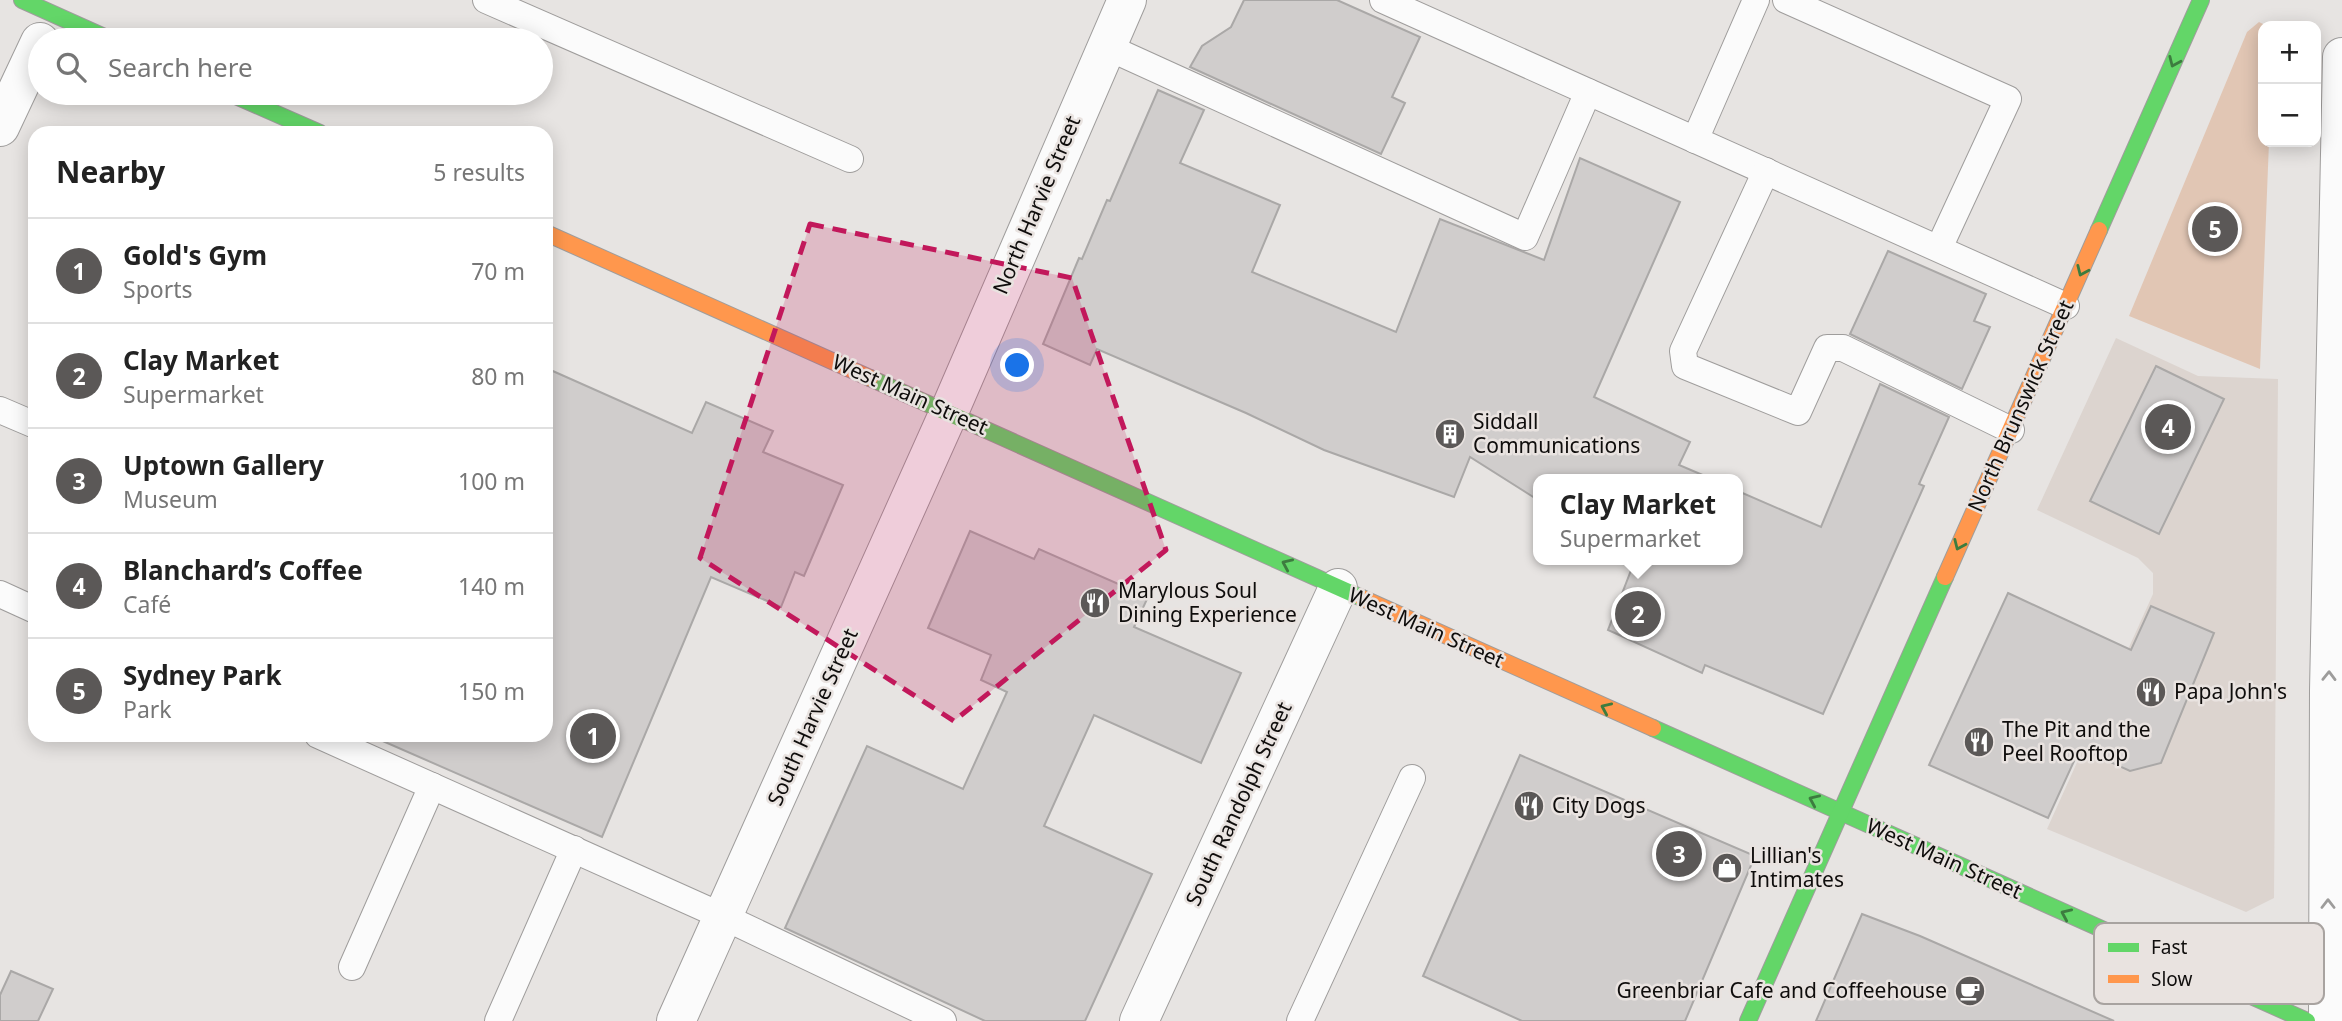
<!DOCTYPE html>
<meta charset="utf-8">
<style>
body{margin:0;font-family:"Noto Sans",sans-serif;background:#f2f2f2;color:#222}
.controls{position:absolute;right:21px;top:21px;display:grid;overflow:hidden;border-radius:14px;box-shadow:0 4px 18px #0003}
.controls button{width:63px;height:63px;display:grid;place-items:center;padding:0;border:0;border-bottom:2px solid #e0e0e0;background:#fff;color:#222;font:35px sans-serif}
.you{position:absolute;left:1018px;top:366px;width:24px;height:24px;margin:-18px;border:5px solid #fff;border-radius:50%;background:#1a73e8;box-shadow:0 0 0 10px #1a73e833}
.badge{display:grid;place-items:center;width:46px;height:46px;border-radius:50%;background:#5b5857;color:#fff;font-size:23px;font-weight:700}
.pin{position:absolute;translate:-50% -50%;border:4px solid #fff;box-shadow:0 2px 7px #0006}
.popup{position:absolute;left:1533px;top:474px;width:210px;height:91px;box-sizing:border-box;display:grid;place-content:center;border-radius:14px;background:#fff;filter:drop-shadow(0 2px 5px #0005);font-size:23px;white-space:nowrap;color:#767676}
.popup b{font-size:26px;color:#222}
.popup::after{content:'';position:absolute;left:50%;top:100%;margin-left:-14px;border:14px solid transparent;border-top-color:#fff}
.list{margin:0;padding:0;list-style:none}
h2{display:flex;justify-content:space-between;align-items:center;height:91px;margin:0;padding:0 28px;font-size:30px}
h2 small{font-size:23px;font-weight:400;color:#767676}
.list li{display:grid;grid-template-columns:46px 1fr auto;gap:21px;align-items:center;box-sizing:border-box;height:105px;padding:0 28px;border-top:2px solid #e0e0e0}
.list b{display:block;font-size:26px;white-space:nowrap}
.list p{margin:0;font-size:23px;white-space:nowrap;color:#767676}
.list em{font-size:23px;font-style:normal;color:#767676}
.icon{flex:none;width:38px;height:38px;fill:none;stroke:currentColor;stroke-width:2;stroke-linecap:round;stroke-linejoin:round}
.map{position:relative;flex:none;width:2342px;height:1021px;overflow:hidden}
.search{position:absolute;background:#fff;box-shadow:0 4px 18px #0003;left:28px;top:28px;width:525px;height:77px;display:flex;align-items:center;gap:18px;box-sizing:border-box;padding:0 24px;border-radius:38px;color:#767676;font-size:26px}
.panel{position:absolute;background:#fff;box-shadow:0 4px 18px #0003;left:28px;top:126px;width:525px;height:616px;border-radius:21px}
.map>svg:first-child{display:block}
.built{fill:#dcd4cf}
.green{fill:#e1c6b4}
.building{fill:#d0cdcc;stroke:#aaa8a7;stroke-width:2}
.lines{fill:none;stroke-linecap:round;stroke-linejoin:round}
.lane-casing{stroke:#9f9d9c;stroke-width:28}
.street-casing{stroke:#9f9d9c;stroke-width:40}
.fast-casing{stroke:#9f9d9c;stroke-width:18}
.slow-casing{stroke:#9f9d9c;stroke-width:18}
.lane{stroke:#fbfbfb;stroke-width:26}
.street{stroke:#fbfbfb;stroke-width:38}
.fast{stroke:#63d668;stroke-width:16}
.slow{stroke:#ff974d;stroke-width:16}
.oneway{stroke:#3d7c3f}
.oneway2{stroke:#9d9c9b}
.marked{fill:#c2185b;fill-opacity:0.2;stroke:#c2185b;stroke-width:5;stroke-dasharray:14 9;stroke-linejoin:round}
.labels{text-anchor:middle;stroke-width:5;stroke-linejoin:round;paint-order:stroke}
.street-label{font-size:21px;fill:#0f0d0c;stroke:#e9e3e0}
.poi-label{font-size:21px;fill:#0f0d0c;stroke:#e9e3e0;text-anchor:start}
.key{fill:#e9e3e0;stroke:#a8a3a0;stroke-width:2}
.key-label{font-size:19px;fill:#0f0d0c}
</style>
<div class="map">
<svg width="2342" height="1021" viewBox="0 0 2342 1021">
<rect width="100%" height="100%" fill="#e7e4e2"/>
<polygon class="built" points="2116,338 2198,376 2278,379 2274,898 2246,912 2047,829 2153,594 2153,573 2138,558 2037,510"/>
<polygon class="green" points="2259,22 2267,26 2263,26 2263,142 2269,142 2260,369 2129,316 2247,32"/>
<g class="building">
<polygon points="1244,0 1337,0 1420,37 1392,97 1405,103 1381,154 1190,67 1202,46 1231,27"/>
<polygon points="1158,90 1204,110 1180,163 1280,205 1252,272 1396,332 1440,219 1544,260 1580,158 1680,202 1594,397 1690,442 1679,465 1712,479 1538,479 1538,500 1470,457 1454,497 1324,450 1246,413 1097,349 1090,365 1043,344 1079,258 1082,259 1107,200 1110,201"/>
<polygon points="1888,251 1986,294 1974,321 1990,327 1962,389 1850,334"/>
<polygon points="2156,366 2224,399 2159,534 2090,501"/>
<polygon points="546,368 692,433 706,402 773,431 763,452 843,485 804,576 795,572 781,607 711,577 602,837 369,735 546,735"/>
<polygon points="1880,384 1949,417 1919,484 1924,486 1823,714 1705,665 1702,673 1608,630 1635,560 1738,560 1738,491 1821,527"/>
<polygon points="970,531 1034,559 1039,549 1148,597 1134,627 1241,673 1201,763 1094,715 1044,826 1152,874 1085,1021 985,1021 785,928 867,746 963,789 1007,692 981,680 991,655 928,628"/>
<polygon points="2008,593 2131,650 2151,606 2214,633 2161,763 2130,771 2080,748 2048,818 1929,765"/>
<polygon points="1520,755 1755,856 1685,1021 1522,1021 1423,976"/>
<polygon points="1862,914 1920,936 2114,1021 1816,1021"/>
<polygon points="11,971 53,989 38,1021 0,1021 0,995"/>
</g>
<g class="lines">
<g class="lane-casing">
<g id="lane">
<polyline points="486,0 850,159"/>
<polyline points="1383,0 2066,306"/>
<polyline points="1786,0 2008,99 1939,248"/>
<polyline points="1105,46 1525,237 1588,92"/>
<polyline points="1695,140 1756,0"/>
<polyline points="1766,171 1683,351 1685,366 1798,412 1827,348 1843,348 2011,430"/>
<polyline points="0,410 35,425"/>
<polyline points="0,594 35,610"/>
<polyline points="318,735 724,917 943,1021"/>
<polyline points="352,967 432,786"/>
<polyline points="498,1021 574,849"/>
<polyline points="1300,1021 1412,778"/>
</g>
</g>
<g class="street-casing">
<g id="street">
<polyline points="0,127 40,42"/>
<polyline points="676,1021 949,412 1127,0"/>
<polyline points="1139,1021 1338,588"/>
<polyline points="2328,1021 2329,690 2342,57"/>
</g>
</g>
<g class="fast-casing">
<g id="fast">
<polyline points="22,0 111,40"/>
<polyline points="229,93 320,133"/>
<polyline points="2099,230 2201,0"/>
<polyline points="870,378 1362,598"/>
<polyline points="1653,728 2307,1021"/>
<polyline points="1748,1021 1945,577"/>
</g>
</g>
<g class="slow-casing">
<g id="slow">
<polyline points="546,233 870,378"/>
<polyline points="1945,577 2099,230"/>
<polyline points="1362,598 1653,728"/>
</g>
</g>
<use href="#lane" class="lane"/>
<use href="#street" class="street"/>
<use href="#fast" class="fast"/>
<use href="#slow" class="slow"/>
</g>
<defs><path id="oneway-chevron" d="M-2-3.5L2.5 0L-2 3.5" fill="none" stroke-width="1.6" stroke-linecap="round" stroke-linejoin="round" transform="scale(1.75)"/></defs>
<g class="oneway">
<use href="#oneway-chevron" transform="translate(2174 62) rotate(114)"/>
<use href="#oneway-chevron" transform="translate(2082 271) rotate(114)"/>
<use href="#oneway-chevron" transform="translate(1959 545) rotate(114)"/>
<use href="#oneway-chevron" transform="translate(1287 564) rotate(-156)"/>
<use href="#oneway-chevron" transform="translate(1606 708) rotate(-156)"/>
<use href="#oneway-chevron" transform="translate(1814 800) rotate(-156)"/>
<use href="#oneway-chevron" transform="translate(2066 914) rotate(-156)"/>
</g>
<g class="oneway2">
<use href="#oneway-chevron" transform="translate(2329 676) rotate(-89)"/>
<use href="#oneway-chevron" transform="translate(2328 904) rotate(-90)"/>
</g>
<path class="marked" d="M810,224L1072,278L1166,550L954,721L700,558Z"/>
<defs>
<g id="building-disc" transform="scale(1.575)"><circle r="9.5" fill="#5b5857" stroke="#e9e3e0"/><path d="M-4-6H4V6H1V3H-1V6H-4ZM-2.5-4.3h1.7v1.8h-1.7ZM.8-4.3h1.7v1.8H.8ZM-2.5-1h1.7V.8h-1.7ZM.8-1h1.7V.8H.8Z" fill="#fff"/></g>
<g id="restaurant-disc" transform="scale(1.575)"><circle r="9.5" fill="#5b5857" stroke="#e9e3e0"/><path d="M-5-6h1v4h1v-4h1v4h1v-4h1v5L-1.5 .5V6h-2V.5L-5-1ZM5-6V6H3V1.5H1.5Q1.5-4 5-6Z" fill="#fff"/></g>
<g id="shop-disc" transform="scale(1.575)"><circle r="9.5" fill="#5b5857" stroke="#e9e3e0"/><path d="M-5-2.5h2.3a2.7 3.5 0 0 1 5.4 0H5L5.5 6h-11ZM-1.5-2.5h3a1.5 2.3 0 0 0-3 0Z" fill="#fff"/></g>
<g id="cafe-disc" transform="scale(1.575)"><circle r="9.5" fill="#5b5857" stroke="#e9e3e0"/><path d="M-5.5-4.5H6V0H3Q3 3.5 0 3.5H-2.5Q-5.5 3.5-5.5 0ZM3-3.2v2h1.7v-2ZM-6 4.5H4V6H-6Z" fill="#fff"/></g>
</defs>
<g fill-rule="evenodd">
<use href="#building-disc" x="1450" y="434"/>
<use href="#restaurant-disc" x="1095" y="603"/>
<use href="#restaurant-disc" x="2151" y="692"/>
<use href="#restaurant-disc" x="1979" y="742"/>
<use href="#restaurant-disc" x="1529" y="806"/>
<use href="#shop-disc" x="1727" y="868"/>
<use href="#cafe-disc" x="1970" y="991"/>
</g>
<g class="labels">
<g class="street-label">
<text transform="translate(1037 205) rotate(-67)" y="7">North Harvie Street</text>
<text transform="translate(910 395) rotate(24)" y="7">West Main Street</text>
<text transform="translate(2021 406) rotate(-66)" y="7">North Brunswick Street</text>
<text transform="translate(1426 628) rotate(24)" y="7">West Main Street</text>
<text transform="translate(813 717) rotate(-66)" y="7">South Harvie Street</text>
<text transform="translate(1239 804) rotate(-65)" y="7">South Randolph Street</text>
<text transform="translate(1944 859) rotate(24)" y="7">West Main Street</text>
</g>
<g class="poi-label">
<text x="1473" y="429">Siddall<tspan x="1473" dy="24">Communications</tspan></text>
<text x="1118" y="598">Marylous Soul<tspan x="1118" dy="24">Dining Experience</tspan></text>
<text x="2174" y="699">Papa John's</text>
<text x="2002" y="737">The Pit and the<tspan x="2002" dy="24">Peel Rooftop</tspan></text>
<text x="1552" y="813">City Dogs</text>
<text x="1750" y="863">Lillian's<tspan x="1750" dy="24">Intimates</tspan></text>
<text x="1947" y="998" text-anchor="end">Greenbriar Cafe and Coffeehouse</text>
</g>
</g>
<rect x="2094" y="923" width="230" height="81" rx="10" class="key"/>
<rect x="2108" y="943" width="31" height="9" fill="#63d668"/>
<rect x="2108" y="975" width="31" height="8" fill="#ff974d"/>
<g class="key-label">
<text x="2151" y="954">Fast</text>
<text x="2151" y="986">Slow</text>
</g>
</svg>
<div class="controls">
<button>+</button>
<button>−</button>
</div>
<div class="you"></div>
<div class="pin badge" style="left:593px;top:736px">1</div>
<div class="pin badge" style="left:1638px;top:614px">2</div>
<div class="popup"><b>Clay Market</b>Supermarket</div>
<div class="pin badge" style="left:1679px;top:854px">3</div>
<div class="pin badge" style="left:2168px;top:427px">4</div>
<div class="pin badge" style="left:2215px;top:229px">5</div>
<div class="search"><svg class="icon" aria-label="search" viewBox="0 0 24 24"><circle cx="10" cy="10" r="6"/><path d="M15 15l6 6"/></svg>Search here</div>
<section class="panel">
<h2>Nearby<small>5 results</small></h2>
<ul class="list">
<li><span class="badge">1</span><div><b>Gold's Gym</b><p>Sports</p></div><em>70 m</em></li>
<li><span class="badge">2</span><div><b>Clay Market</b><p>Supermarket</p></div><em>80 m</em></li>
<li><span class="badge">3</span><div><b>Uptown Gallery</b><p>Museum</p></div><em>100 m</em></li>
<li><span class="badge">4</span><div><b>Blanchard’s Coffee</b><p>Café</p></div><em>140 m</em></li>
<li><span class="badge">5</span><div><b>Sydney Park</b><p>Park</p></div><em>150 m</em></li>
</ul>
</section>
</div>
